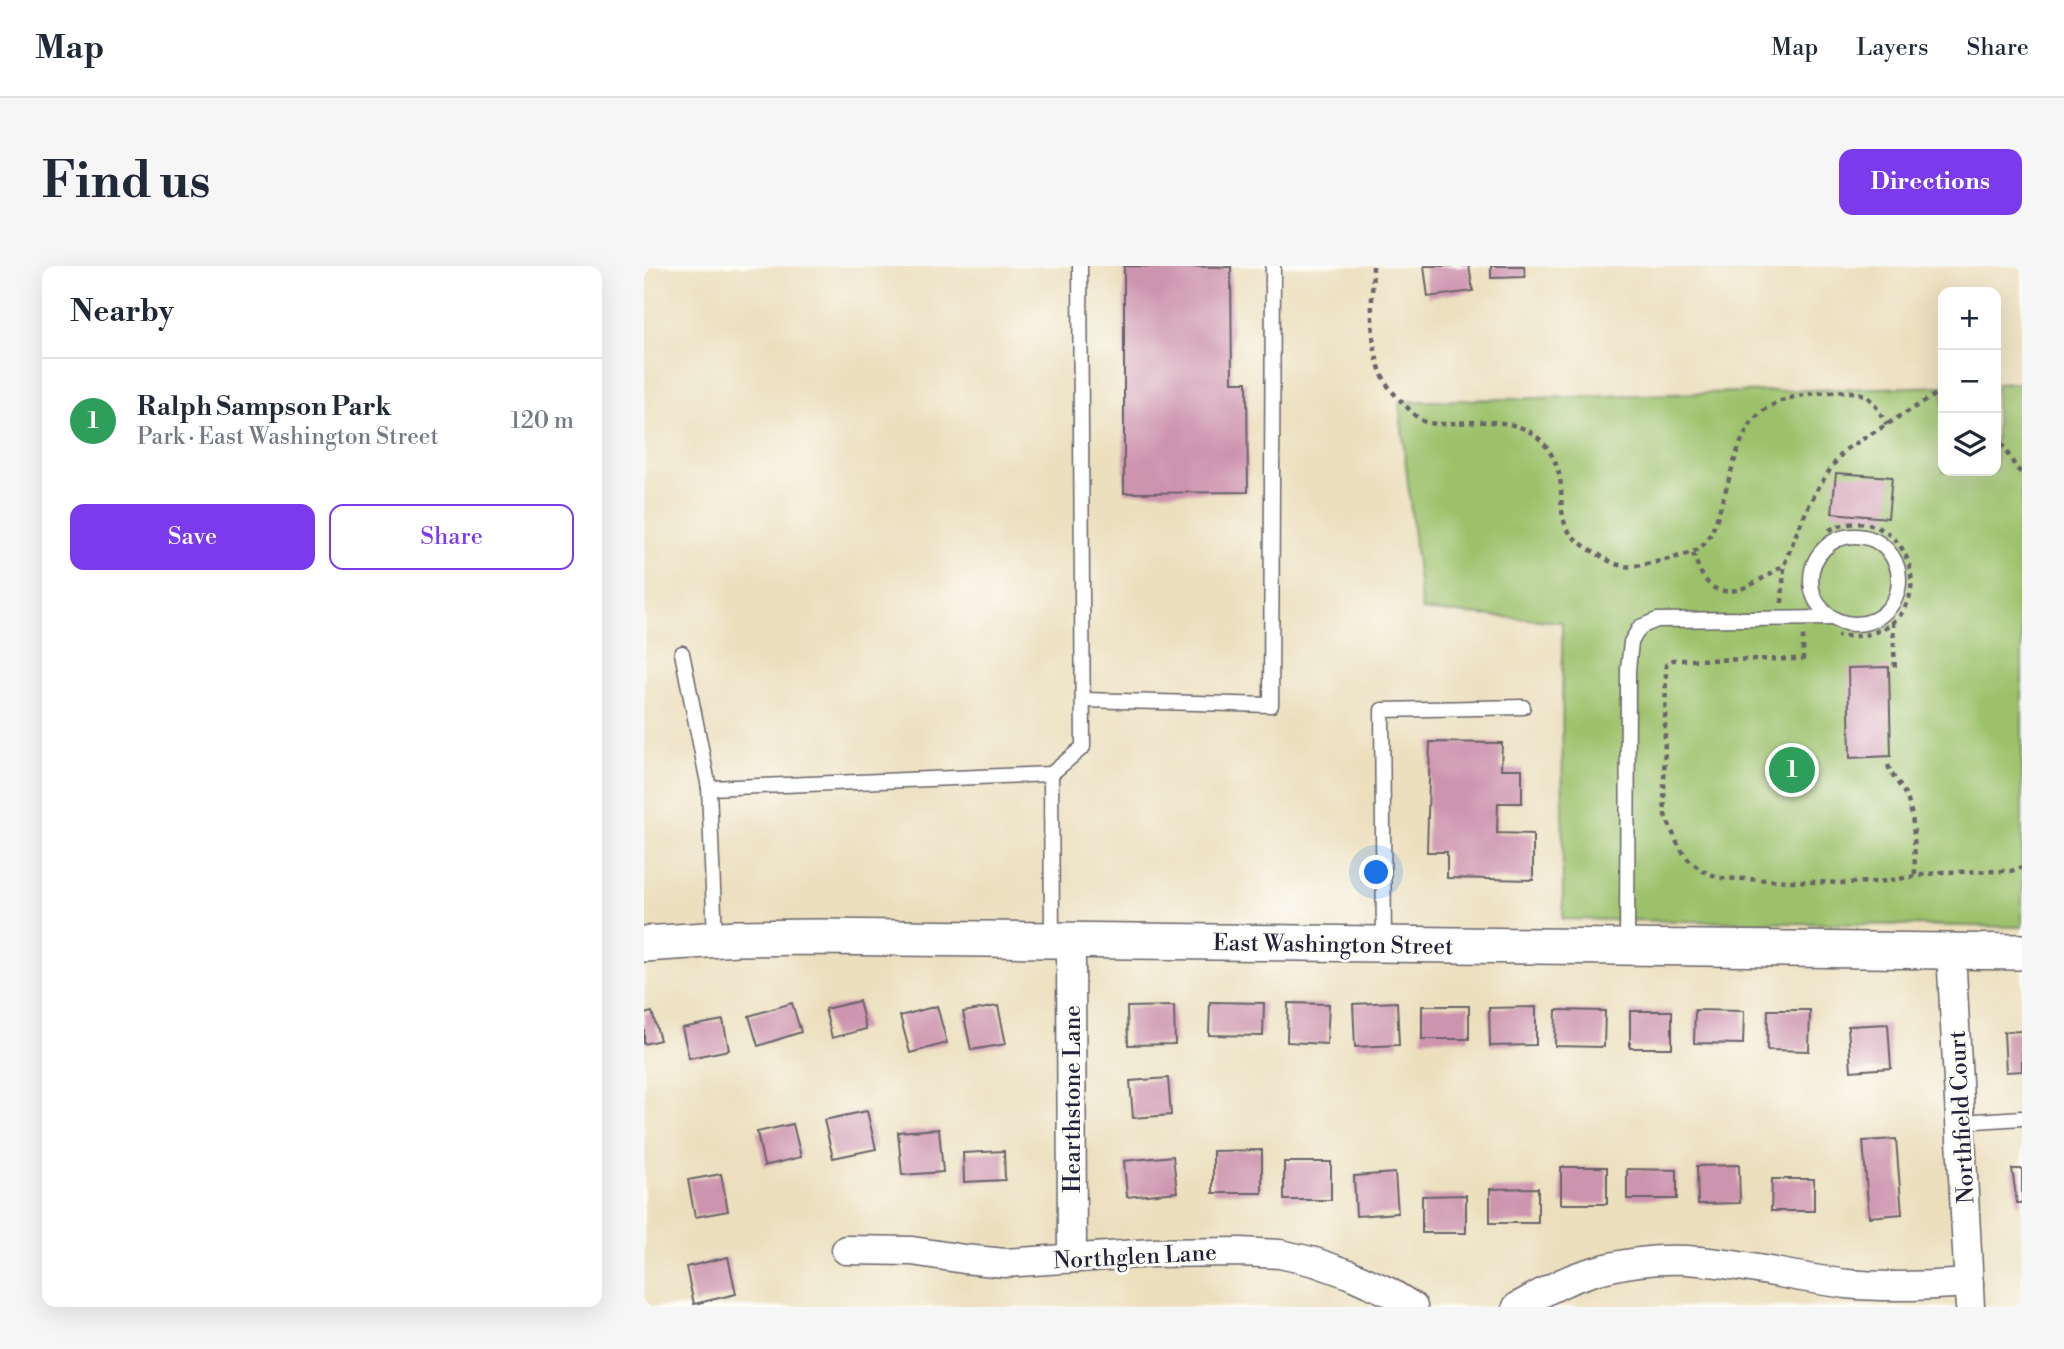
<!DOCTYPE html>
<meta charset="utf-8">
<style>
body{margin:0;font-family:"Libre Bodoni",serif;background:#f6f6f7;color:#1f2937}
.controls{position:absolute;right:21px;top:21px;display:grid;overflow:hidden;border-radius:14px;box-shadow:0 7px 28px #0002}
.controls button{width:63px;height:63px;display:grid;place-items:center;padding:0;border:0;border-bottom:2px solid #e0e1e3;background:#fff;color:#1f2937;font:35px sans-serif}
.you{position:absolute;left:733px;top:607px;width:24px;height:24px;margin:-18px;border:5px solid #fff;border-radius:50%;background:#1a73e8;box-shadow:0 0 0 10px #1a73e833}
.badge{display:grid;place-items:center;width:46px;height:46px;border-radius:50%;background:#7c3aed;color:#fff;font-size:23px;font-weight:700}
.pin{position:absolute;translate:-50% -50%;border:4px solid #fff;box-shadow:0 2px 7px #0006}
.list{margin:0;padding:0;list-style:none}
h2{display:flex;justify-content:space-between;align-items:center;height:91px;margin:0;padding:0 28px;font-size:30px}
h2 small{font-size:23px;font-weight:400;color:#747a83}
.list li{display:grid;grid-template-columns:46px 1fr auto;gap:21px;align-items:center;box-sizing:border-box;height:126px;padding:0 28px;border-top:2px solid #e0e1e3}
.list b{display:block;font-size:26px;white-space:nowrap}
.list p{margin:0;font-size:23px;white-space:nowrap;color:#747a83}
.list em{font-size:23px;font-style:normal;color:#747a83}
.actions{display:flex;gap:14px;padding:21px 28px}
.actions a{flex:1;padding:16px 0;border:2px solid #7c3aed;border-radius:14px;text-align:center;font-size:24px;color:#7c3aed}
.actions .main{background:#7c3aed;color:#fff}
.icon{flex:none;width:38px;height:38px;fill:none;stroke:currentColor;stroke-width:2;stroke-linecap:round;stroke-linejoin:round}
.map{position:relative;flex:none;width:1378px;height:1041px;overflow:hidden;border-radius:14px}
header{display:flex;align-items:center;gap:42px;box-sizing:border-box;height:98px;padding:0 35px;background:#fff;border-bottom:2px solid #e0e1e3}
header strong{font-size:33px}
nav{display:flex;gap:38px;margin-inline-start:auto;font-size:24px}
.intro{display:flex;align-items:center;justify-content:space-between;box-sizing:border-box;height:168px;padding:0 42px}
h1{margin:0;font-size:49px}
.button{padding:18px 32px;border-radius:14px;background:#7c3aed;color:#fff;font-size:24px;font-weight:700}
main{display:flex;gap:42px;padding:0 42px}
aside{flex:1;background:#fff;border-radius:14px;box-shadow:0 7px 28px #0002}
.map>svg:first-child{display:block}
.green{fill:#9cc16b;stroke:#5f7253;stroke-width:2}
.building{fill:#cd94ae}
.lines{fill:none;stroke-linecap:round;stroke-linejoin:round}
.service-casing{stroke:#696469;stroke-width:17}
.minor-casing{stroke:#696469;stroke-width:31}
.tertiary-casing{stroke:#696469;stroke-width:38}
.path{stroke:#696469;stroke-width:4.5;stroke-dasharray:5 5;stroke-linecap:butt}
.service{stroke:#fff;stroke-width:14}
.minor{stroke:#fff;stroke-width:28}
.tertiary{stroke:#fff;stroke-width:35}
.labels{text-anchor:middle;stroke-width:6;stroke-linejoin:round;paint-order:stroke}
.street-label{font-size:23px;fill:#22223b;stroke:#fdfcf7}
</style>
<header>
<strong>Map</strong>
<nav><a>Map</a><a>Layers</a><a>Share</a></nav>
</header>
<div class="intro"><h1>Find us</h1><a class="button">Directions</a></div>
<main>
<aside>
<h2>Nearby<small></small></h2>
<ul class="list">
<li><span class="badge" style="background:#2e9e5b">1</span><div><b>Ralph Sampson Park</b><p>Park · East Washington Street</p></div><em>120 m</em></li>
</ul>
<div class="actions"><a class="main">Save</a><a>Share</a></div>
</aside>
<div class="map">
<svg width="1378" height="1041" viewBox="0 0 1378 1041">
<rect width="100%" height="100%" fill="#fdfcf7"/>
<filter id="ink" filterUnits="userSpaceOnUse"><feTurbulence type="fractalNoise" baseFrequency=".0143" numOctaves="2"/><feDisplacementMap in="SourceGraphic" scale="14" xChannelSelector="R" yChannelSelector="G"/><feConvolveMatrix kernelMatrix="1 2 1 2 8 2 1 2 1" color-interpolation-filters="sRGB"/></filter>
<filter id="wash" filterUnits="userSpaceOnUse"><feTurbulence type="fractalNoise" baseFrequency=".00686" numOctaves="4" result="noise"/><feDisplacementMap in="SourceGraphic" scale="28" xChannelSelector="R" yChannelSelector="G"/><feGaussianBlur stdDeviation="1.57" result="paint"/><feColorMatrix in="noise" values="0 0 0 0 0 0 0 0 0 0 0 0 0 0 0 0 0 1.4 0 .05"/><feComposite in="paint" operator="in"/></filter>
<g filter="url(#wash)">
<rect width="100%" height="100%" fill="#ecdfbe"/>
<polygon class="green" points="1378,117 1378,661 919,653 918,356 778,344 755,136 1299,120 1299,205 1352,205 1352,118"/>
<g id="blocks">
<g class="building">
<polygon points="480,0 587,1 588,116 603,116 604,226 480,227"/>
<polygon points="780,0 825,0 829,25 784,31"/>
<polygon points="847,0 880,0 881,11 847,12"/>
<polygon points="1192,207 1248,211 1244,252 1188,247"/>
<polygon points="1245,401 1247,490 1206,492 1204,402"/>
<polygon points="786,476 858,477 857,503 878,503 878,537 854,537 853,567 889,568 889,614 803,612 803,586 783,586"/>
<polygon points="215,735 222,763 188,772 181,743"/>
<polygon points="566,736 620,737 619,770 565,769"/>
<polygon points="753,736 755,779 711,781 709,738"/>
<polygon points="148,737 157,766 114,780 105,750"/>
<polygon points="644,737 685,738 683,778 643,776"/>
<polygon points="293,740 303,777 266,787 256,750"/>
<polygon points="354,740 362,778 327,784 319,746"/>
<polygon points="530,740 531,778 484,779 483,741"/>
<rect x="778" y="740" width="47" height="33"/>
<polygon points="892,741 892,779 846,780 845,742"/>
<polygon points="912,744 961,745 960,781 911,780"/>
<polygon points="1051,744 1100,745 1099,778 1050,777"/>
<polygon points="1124,744 1166,744 1165,785 1123,784"/>
<rect x="986" y="745" width="42" height="37"/>
<polygon points="8,746 16,774 0,778 0,748"/>
<polygon points="79,754 85,784 45,792 38,762"/>
<polygon points="1244,758 1247,802 1207,805 1204,760"/>
<polygon points="1378,765 1378,805 1362,806 1360,766"/>
<polygon points="524,812 527,849 489,852 486,815"/>
<polygon points="223,845 232,883 189,892 180,854"/>
<polygon points="149,858 157,891 120,900 113,866"/>
<polygon points="295,863 299,906 258,909 254,866"/>
<polygon points="1252,873 1258,948 1225,951 1219,875"/>
<polygon points="618,884 618,927 569,927 569,885"/>
<polygon points="360,885 361,914 320,916 319,887"/>
<polygon points="529,890 533,926 483,931 480,895"/>
<rect x="640" y="896" width="47" height="38"/>
<polygon points="1095,899 1096,937 1054,938 1053,900"/>
<rect x="917" y="901" width="46" height="37"/>
<polygon points="983,903 1033,904 1033,933 983,933"/>
<polygon points="1368,903 1378,903 1378,937 1373,937"/>
<polygon points="751,907 754,947 712,950 710,910"/>
<polygon points="77,908 84,945 51,951 44,914"/>
<polygon points="1128,913 1170,913 1170,945 1127,945"/>
<polygon points="894,922 894,957 846,957 846,923"/>
<polygon points="822,929 822,967 778,967 778,930"/>
<polygon points="84,991 92,1028 50,1038 42,1001"/>
</g>
</g>
</g>
<g filter="url(#ink)">
<use href="#blocks" fill-opacity="0" stroke="#696469" stroke-width="2"/>
<g class="lines">
<g class="service-casing">
<g id="service">
<circle cx="1211" cy="314" r="44"/>
<polyline points="38,387 65,522"/>
<polyline points="439,434 627,439 629,0"/>
<polyline points="71,673 65,522 407,508"/>
<polyline points="408,673 407,508 439,481 436,0"/>
<polyline points="740,677 738,444 879,441"/>
<polyline points="983,681 984,404 987,376 996,361 1013,354 1188,352"/>
<polyline points="1317,856 1378,852"/>
</g>
</g>
<g class="minor-casing">
<g id="minor">
<polyline points="427,675 428,992"/>
<polyline points="1307,685 1326,1041"/>
<polyline points="202,984 268,985 320,993 361,997 508,987 596,986 636,988 671,996 705,1008 745,1026 769,1041"/>
<path d="M873,1041C893,1030 912,1018 935,1010C972,997 1015,991 1055,995C1105,999 1153,1012 1203,1018C1243,1022 1284,1020 1325,1017"/>
</g>
</g>
<g class="tertiary-casing">
<polyline id="tertiary" points="0,678 93,672 173,671 1378,686"/>
</g>
<g class="path">
<path d="M729,0C728,37 723,93 747,124C751,129 756,134 761,139C767,145 773,153 781,156C790,159 803,158 812,157C845,155 883,152 904,183C910,192 914,202 916,212C919,231 914,253 927,268C935,278 947,284 957,290C968,297 978,302 991,300C1004,298 1049,289 1057,281C1068,271 1073,253 1077,239C1100,167 1098,132 1185,126C1222,124 1225,127 1243,159"/>
<polyline points="1352,169 1373,203 1378,207"/>
<path d="M1185,264C1264,228 1303,348 1225,368C1215,371 1203,370 1193,370"/>
<path d="M1049,287C1053,297 1056,309 1064,317C1085,339 1120,311 1140,299C1157,255 1170,221 1201,184L1299,124"/>
<polyline points="1138,337 1140,300"/>
<polyline points="1249,356 1251,406"/>
<polyline points="1159,370 1159,393 1034,394 1028,394 1022,399 1020,524 1021,549 1035,581 1046,596 1059,605 1076,612 1197,617 1235,616 1298,606 1367,605 1378,601"/>
<path d="M1244,499C1248,512 1258,520 1263,532C1272,556 1270,584 1271,609"/>
</g>
<use href="#service" class="service"/>
<use href="#minor" class="minor"/>
<use href="#tertiary" class="tertiary"/>
</g>
</g>
<g class="labels">
<g class="street-label">
<text transform="translate(689 678) rotate(1)" y="8">East Washington Street</text>
<text transform="translate(428 833) rotate(-90)" y="8">Hearthstone Lane</text>
<text transform="translate(1317 851) rotate(-93)" y="8">Northfield Court</text>
<text transform="translate(491 990) rotate(-3)" y="8">Northglen Lane</text>
</g>
</g>
</svg>
<div class="controls">
<button>+</button>
<button>−</button>
<button><svg class="icon" aria-label="layers" viewBox="0 0 24 24"><path d="M12 4l9 5-9 5-9-5zM3 14l9 5 9-5"/></svg></button>
</div>
<div class="you"></div>
<div class="pin badge" style="left:1148px;top:504px;background:#2e9e5b">1</div>
</div>
</main>
